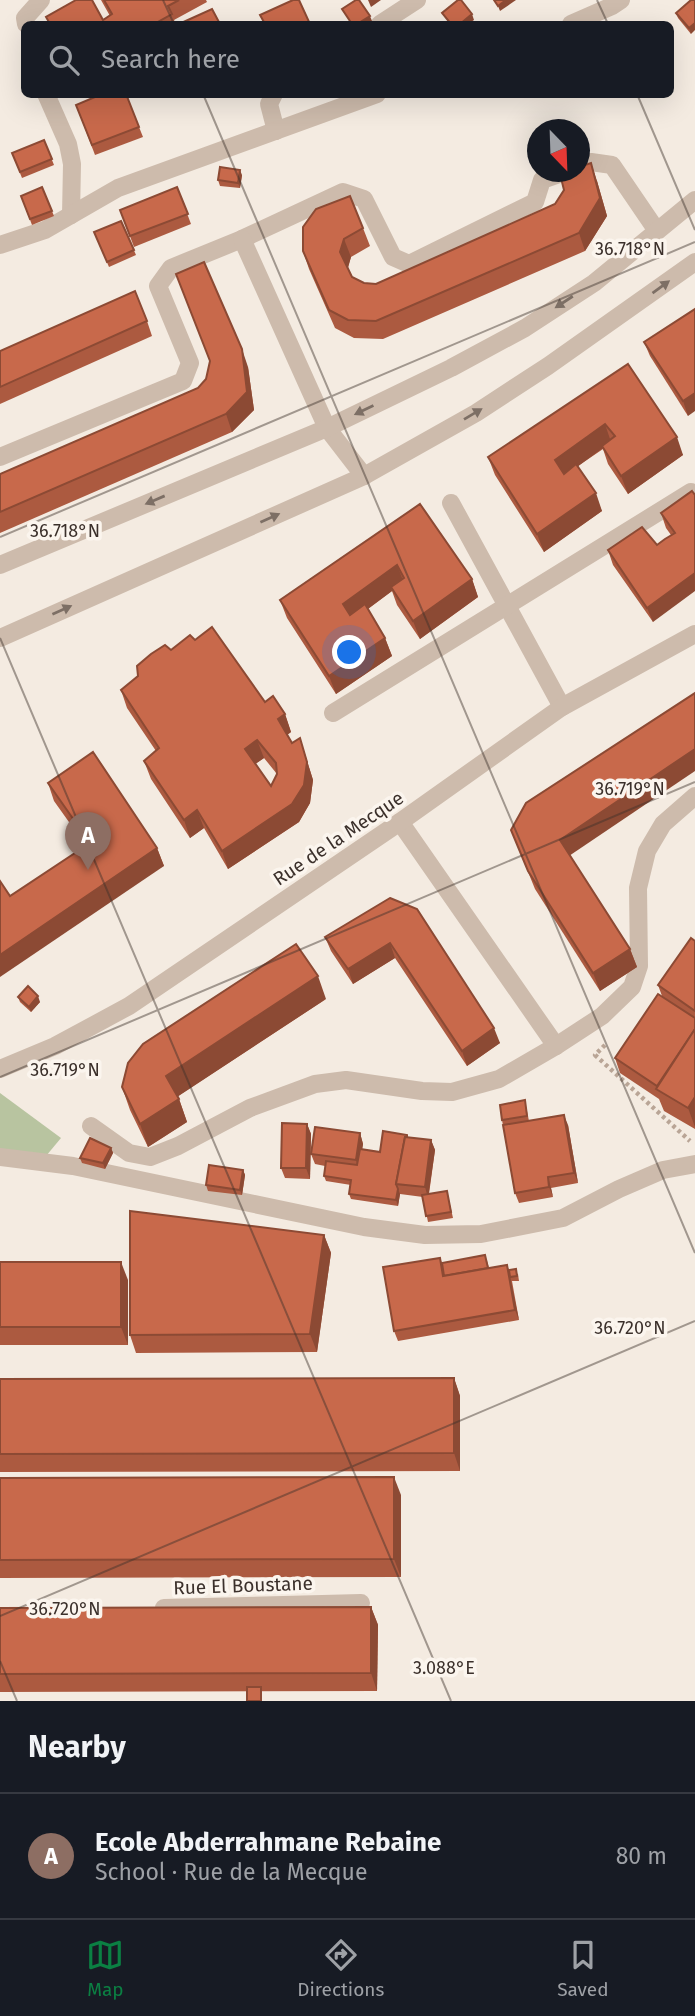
<!DOCTYPE html>
<meta charset="utf-8">
<style>
body{margin:0;font-family:"Fira Sans",sans-serif;background:#242831;color:#f1f3f6}
.compass{position:absolute;left:527px;top:119px;width:63px;height:63px;border-radius:50%;background:#171b24;box-shadow:0 7px 28px #0002;rotate:157deg}
.you{position:absolute;left:350px;top:653px;width:24px;height:24px;margin:-18px;border:5px solid #fff;border-radius:50%;background:#1a73e8;box-shadow:0 0 0 10px #1a73e833}
.badge{display:grid;place-items:center;width:46px;height:46px;border-radius:50%;background:#0b8043;color:#fff;font-size:23px;font-weight:700}
.pin{position:absolute;translate:-50% -58px;filter:drop-shadow(0 2px 4px #0008)}
.pin::after{content:'';position:absolute;top:37px;width:24px;height:21px;background:inherit;clip-path:polygon(0 0,100% 0,50% 100%)}
.list{margin:0;padding:0;list-style:none}
h2{display:flex;justify-content:space-between;align-items:center;height:91px;margin:0;padding:0 28px;font-size:30px}
h2 small{font-size:23px;font-weight:400;color:#9ea1a6}
.list li{display:grid;grid-template-columns:46px 1fr auto;gap:21px;align-items:center;box-sizing:border-box;height:126px;padding:0 28px;border-top:2px solid #363941}
.list b{display:block;font-size:26px;white-space:nowrap}
.list p{margin:0;font-size:23px;white-space:nowrap;color:#9ea1a6}
.list em{font-size:23px;font-style:normal;color:#9ea1a6}
.icon{flex:none;width:38px;height:38px;fill:none;stroke:currentColor;stroke-width:2;stroke-linecap:round;stroke-linejoin:round}
.map{position:relative;flex:none;width:695px;height:1701px;overflow:hidden}
.search{position:absolute;background:#171b24;box-shadow:0 7px 28px #0002;left:21px;right:21px;top:21px;height:77px;display:flex;align-items:center;gap:18px;box-sizing:border-box;padding:0 24px;border-radius:10px;color:#9ea1a6;font-size:26px}
.sheet{height:217px;background:#171b24}
nav{display:flex;justify-content:space-around;align-items:center;box-sizing:border-box;height:98px;border-top:2px solid #363941;background:#171b24;font-size:19px;color:#9ea1a6}
nav a{display:grid;justify-items:center;gap:4px}
nav .on{color:#0b8043}
.map>svg:first-child{display:block}
.green{fill:#b8c4a0}
.lines{fill:none;stroke-linecap:round;stroke-linejoin:round}
.path{stroke:#b9a596;stroke-width:4.5;stroke-dasharray:3.5 3.5;stroke-linecap:butt}
.service{stroke:#cdbbac;stroke-width:18}
.minor{stroke:#cdbbac;stroke-width:18}
.tertiary{stroke:#cdbbac;stroke-width:18}
.wall{fill:#ac5a40;fill-rule:evenodd}
.shaded-wall{fill:#8c4a34}
.building{fill:#c8694b;stroke:#8c4a34;stroke-width:2;fill-rule:evenodd}
.oneway{fill:#7d6f65}
.ticks{fill:none;stroke:#3b302b;stroke-width:2;stroke-opacity:0.45}
.labels{text-anchor:middle;stroke-width:7;stroke-linejoin:round;paint-order:stroke}
.street-label{font-size:19px;fill:#3b302b;stroke:#fbf5ee}
.ticks-label{font-size:18px;text-anchor:middle;fill:#3b302b;stroke:#fbf5ee;stroke-width:7;stroke-linejoin:round;paint-order:stroke}
</style>
<div class="map">
<svg width="695" height="1701" viewBox="0 0 695 1701">
<rect width="100%" height="100%" fill="#f4ebe1"/>
<polygon class="green" points="0,1093 61,1138 46,1156 0,1154"/>
<g class="lines">
<polyline class="path" points="605,1045 595,1055 690,1141"/>
<g class="service">
<polyline points="580,166 591,162 612,165 657,231"/>
<polyline points="0,457 183,381 190,363 158,286 171,268 242,239 343,192 364,199 393,257 409,264 535,202 542,180 565,172"/>
<polyline points="451,503 562,707"/>
<polyline points="333,713 691,492"/>
<polyline points="400,822 556,1046"/>
<polyline points="91,1126 129,1153 150,1157 178,1146 250,1108 315,1084 346,1080 422,1091 452,1092 499,1079 556,1046 602,1016 632,987 639,966 638,888 647,851 663,824 695,796"/>
</g>
<g class="minor">
<polyline points="26,24 25,18 41,0"/>
<polyline points="380,24 417,0"/>
<polyline points="571,24 612,6 621,0"/>
<polyline points="46,94 68,144 72,164 71,215"/>
<polyline points="274,94 269,104 276,131"/>
<polyline points="242,239 327,428 364,476"/>
<polyline points="0,245 45,230 118,188 377,94"/>
<polyline points="0,565 327,428 451,368 525,328 594,283 695,200"/>
<polyline points="0,638 364,476 476,413 548,366 695,262"/>
<polyline points="164,1608 361,1603"/>
</g>
<g class="tertiary">
<polyline points="0,1069 55,1046 129,1006 400,822 562,707 695,634"/>
<polyline points="0,1157 73,1166 364,1227 425,1235 481,1234 563,1218 619,1189 663,1170 695,1164"/>
</g>
</g>
<g class="wall">
<polygon points="101,0 206,0 207,2 174,20 176,24 49,24 46,17 103,20 110,16"/>
<polygon points="691,0 691,34 678,18 676,13"/>
<polygon points="76,105 139,127 143,137 95,155"/>
<polygon points="44,140 54,165 22,178 12,153"/>
<polygon points="242,175 240,188 220,186 218,180"/>
<polygon points="597,181 607,216 585,251 383,339 354,338 335,328 309,269 303,251 363,228 370,246 351,257 348,268 352,277 364,283 376,284 555,204"/>
<polygon points="42,187 54,216 32,225 21,196"/>
<polygon points="177,187 191,224 134,247 120,210"/>
<polygon points="121,221 136,255 109,267 94,232"/>
<polygon points="695,309 688,416 650,356 644,342"/>
<polygon points="147,321 152,336 0,404 0,351"/>
<polygon points="628,364 683,455 628,494 608,464 603,449 578,466 602,511 544,552 495,475 488,457"/>
<polygon points="248,367 254,410 232,432 0,533 0,474"/>
<polygon points="695,495 653,622 613,565 608,550 657,545 671,535 666,528 661,513"/>
<polygon points="420,504 472,579 478,597 420,639 397,605 392,591 368,609 385,638 392,656 336,694 287,618 280,600"/>
<path d="M195,640L265,702L285,714L291,732L287,735L292,743L300,738L313,780L310,803L299,822L228,869L204,828L190,838L151,779L144,761L156,751L127,708L121,690L171,650ZM264,758L277,774L271,786L255,764Z"/>
<polygon points="48,783 157,848 164,866 10,896 86,846 54,801"/>
<polygon points="511,830 570,855 630,949 637,967 600,991 535,889"/>
<polygon points="390,898 500,1043 467,1066 395,958 353,984 331,951 325,937"/>
<polygon points="695,941 695,1129 664,1111 659,1099 620,1073 615,1058 662,996 658,985"/>
<polygon points="18,997 40,1002 31,1012 20,1002"/>
<polygon points="326,999 178,1096 187,1122 148,1147 130,1110 122,1087"/>
<polygon points="526,1106 529,1121 568,1125 578,1183 551,1188 553,1197 519,1203 515,1193 502,1120"/>
<polygon points="307,1124 311,1134 310,1179 285,1178 281,1168"/>
<polygon points="360,1133 363,1144 362,1149 380,1152 407,1135 408,1137 431,1140 435,1150 429,1194 447,1191 453,1218 428,1222 423,1197 400,1194 398,1206 351,1199 349,1194 351,1185 326,1181 324,1176 325,1166 315,1164 311,1154"/>
<polygon points="111,1148 113,1153 105,1169 82,1163 80,1158"/>
<polygon points="243,1170 245,1175 242,1195 208,1191 206,1185"/>
<polygon points="324,1235 331,1253 317,1352 136,1353 130,1335"/>
<polygon points="440,1258 442,1263 487,1261 489,1268 509,1270 518,1274 519,1281 512,1281 519,1320 398,1341 394,1331"/>
<polygon points="0,1262 128,1280 128,1345 0,1345"/>
<polygon points="454,1378 460,1396 460,1471 0,1472 0,1379"/>
<polygon points="0,1478 401,1495 401,1577 0,1578"/>
<polygon points="371,1607 378,1625 377,1691 0,1692 0,1608"/>
</g>
<g class="shaded-wall">
<polygon points="368,0 381,0 371,7"/>
<polygon points="506,0 516,0 500,11 498,6"/>
<polygon points="472,14 474,20 468,24 460,24"/>
<polygon points="370,16 372,21 367,24 357,24"/>
<polygon points="695,23 695,30 691,34 689,28"/>
<polygon points="591,163 597,181 607,216 585,251 579,233"/>
<polygon points="240,170 242,175 240,188 238,183"/>
<polygon points="344,239 351,257 347,270 340,252"/>
<polygon points="242,349 248,367 254,410 232,432 226,414"/>
<polygon points="695,393 695,411 688,416 683,401"/>
<polygon points="605,424 611,442 562,478 555,460"/>
<polygon points="677,437 683,455 628,494 621,476"/>
<polygon points="596,493 602,511 544,552 537,534"/>
<polygon points="397,565 404,583 391,587 392,591 350,622 343,604"/>
<polygon points="695,573 695,591 653,622 647,608"/>
<polygon points="472,579 478,597 420,639 413,621"/>
<polygon points="385,638 392,656 336,694 329,676"/>
<polygon points="285,714 291,732 284,737 278,719"/>
<polygon points="300,738 313,780 310,803 299,822 228,869 222,851 292,804"/>
<polygon points="257,740 264,758 251,767 245,749"/>
<polygon points="695,749 695,771 566,858 560,840"/>
<polygon points="197,810 204,828 190,838 184,820"/>
<polygon points="157,848 164,866 0,977 0,955"/>
<polygon points="390,943 395,958 353,984 348,969"/>
<polygon points="630,949 637,967 600,991 593,973"/>
<polygon points="318,976 326,999 174,1099 166,1076"/>
<polygon points="38,996 40,1002 31,1012 29,1007"/>
<polygon points="494,1028 500,1043 467,1066 462,1051"/>
<polygon points="695,1097 695,1127 688,1108"/>
<polygon points="179,1099 187,1122 148,1147 140,1124"/>
<polygon points="564,1115 568,1125 578,1183 574,1173"/>
<polygon points="307,1124 311,1134 310,1179 306,1168"/>
<polygon points="360,1133 363,1144 359,1170 356,1160"/>
<polygon points="431,1140 435,1150 428,1198 425,1187"/>
<polygon points="111,1148 113,1153 105,1169 103,1163"/>
<polygon points="243,1170 245,1175 242,1195 240,1190"/>
<polygon points="548,1177 551,1188 553,1197 549,1187"/>
<polygon points="398,1189 400,1194 398,1206 396,1200"/>
<polygon points="324,1235 331,1253 317,1352 310,1334"/>
<polygon points="121,1262 128,1280 128,1345 121,1327"/>
<polygon points="507,1265 511,1275 510,1277 519,1320 515,1310"/>
<polygon points="454,1378 460,1396 460,1471 454,1453"/>
<polygon points="394,1477 401,1495 401,1577 394,1559"/>
<polygon points="371,1607 378,1625 377,1691 371,1673"/>
</g>
<g class="building">
<polygon points="76,0 92,0 103,20 112,14 104,0 179,0 168,6 172,14 154,24 50,24 46,17"/>
<polygon points="293,0 299,0 310,24 265,24 260,15"/>
<polygon points="356,0 359,0 370,16 357,24 352,24 342,9"/>
<polygon points="458,0 461,0 472,14 460,24 451,24 442,13"/>
<polygon points="494,0 506,0 498,6"/>
<polygon points="691,0 695,0 695,23 689,28 676,13"/>
<polygon points="212,9 220,24 179,24"/>
<polygon points="102,94 126,94 139,127 92,145 76,105"/>
<polygon points="44,140 52,159 20,172 12,153"/>
<polygon points="591,163 600,198 579,233 376,321 348,320 329,310 303,251 303,227 316,209 350,196 363,228 344,239 340,252 352,277 364,283 376,284 555,204 564,190 560,174 567,172 579,172 579,167"/>
<polygon points="220,167 240,170 238,183 218,180"/>
<polygon points="42,187 52,211 30,219 21,196"/>
<polygon points="177,187 188,214 130,236 120,210"/>
<polygon points="121,221 134,250 107,262 94,232"/>
<polygon points="204,262 242,349 247,392 226,414 0,512 0,474 198,388 206,379 210,361 176,274"/>
<polygon points="135,291 147,321 0,387 0,351"/>
<polygon points="695,309 695,393 683,401 644,342"/>
<polygon points="628,364 677,437 621,476 602,446 615,436 605,424 555,460 564,474 576,464 596,493 537,534 488,457"/>
<polygon points="692,491 695,495 695,573 647,608 608,550 642,527 657,545 665,539 675,533 661,513"/>
<polygon points="420,504 472,579 413,621 391,587 404,578 397,565 343,604 350,615 365,604 385,638 329,676 280,600"/>
<path d="M212,627L265,702L273,696L285,714L278,719L292,743L300,738L307,762L304,785L292,804L222,851L197,810L184,820L144,761L159,748L121,690L138,676L137,666L151,654L165,645L171,650L190,635L195,640ZM257,740L276,763L277,774L271,786L245,749Z"/>
<polygon points="695,693 695,749 560,840 630,949 593,973 528,871 511,830 526,803"/>
<polygon points="93,752 157,848 0,955 0,881 10,896 90,843 48,783"/>
<polygon points="390,898 417,909 494,1028 462,1051 390,943 348,969 325,937"/>
<polygon points="691,938 695,941 695,1011 658,985"/>
<polygon points="296,944 318,976 166,1076 179,1099 140,1124 122,1087 128,1063 143,1044"/>
<polygon points="28,986 38,996 29,1007 18,997"/>
<polygon points="658,994 695,1018 695,1029 657,1086 615,1058"/>
<polygon points="695,1029 695,1097 688,1108 656,1089"/>
<polygon points="525,1100 527,1116 502,1120 500,1105"/>
<polygon points="564,1115 574,1173 548,1177 549,1187 515,1193 503,1125"/>
<polygon points="282,1123 307,1124 306,1168 281,1168"/>
<polygon points="315,1127 360,1133 356,1160 311,1154"/>
<polygon points="383,1131 407,1135 407,1137 405,1137 396,1184 398,1189 396,1200 349,1194 351,1180 324,1176 326,1161 357,1165 360,1149 380,1152"/>
<polygon points="405,1137 431,1140 425,1187 396,1184"/>
<polygon points="90,1138 111,1148 103,1163 80,1158"/>
<polygon points="209,1165 243,1170 240,1190 206,1185"/>
<polygon points="447,1191 451,1212 426,1216 422,1195"/>
<polygon points="130,1211 324,1235 310,1334 130,1335"/>
<polygon points="485,1255 488,1268 444,1276 442,1263"/>
<polygon points="440,1258 443,1276 507,1265 515,1310 394,1331 383,1267"/>
<rect x="0" y="1262" width="121" height="65"/>
<polygon points="516,1269 517,1276 510,1277 509,1270"/>
<polygon points="454,1378 454,1453 0,1454 0,1379"/>
<polygon points="394,1477 394,1559 0,1560 0,1478"/>
<polygon points="371,1607 371,1673 0,1674 0,1608"/>
<rect x="247" y="1687" width="14" height="14"/>
</g>
<defs><path id="oneway-solid" d="M-6-.8H1V-3.2L6.5 0L1 3.2V.8H-6Z" transform="scale(1.75)"/></defs>
<g class="oneway">
<use href="#oneway-solid" transform="translate(661 287) rotate(-36)"/>
<use href="#oneway-solid" transform="translate(564 302) rotate(147)"/>
<use href="#oneway-solid" transform="translate(364 410) rotate(154)"/>
<use href="#oneway-solid" transform="translate(473 414) rotate(-31)"/>
<use href="#oneway-solid" transform="translate(155 500) rotate(157)"/>
<use href="#oneway-solid" transform="translate(270 518) rotate(-24)"/>
<use href="#oneway-solid" transform="translate(62 610) rotate(-24)"/>
</g>
<path class="ticks" d="M163,0L174,24M597,0L608,24M203,94L695,1253M637,94L695,230M0,537L695,242M0,638L451,1701M0,1077L695,782M0,1616L695,1321M0,1661L17,1701"/>
<g class="labels">
<g class="street-label">
<text transform="translate(338 838) rotate(-34)" y="7">Rue de la Mecque</text>
<text transform="translate(243 1585) rotate(-2)" y="7">Rue El Boustane</text>
</g>
</g>
<g class="ticks-label">
<text x="630" y="255">36.718°N</text>
<text x="65" y="537">36.718°N</text>
<text x="630" y="795">36.719°N</text>
<text x="65" y="1076">36.719°N</text>
<text x="630" y="1334">36.720°N</text>
<text x="65" y="1615">36.720°N</text>
<text x="444" y="1674">3.088°E</text>
</g>
</svg>
<svg class="compass" viewBox="-18 -18 36 36"><path d="M0-13l5 13h-10z" fill="#e53935"/><path d="M0 13l5-13h-10z" fill="#9ea1a6"/></svg>
<div class="you"></div>
<div class="pin badge" style="left:88px;top:870px;background:#8d6e63">A</div>
<div class="search"><svg class="icon" aria-label="search" viewBox="0 0 24 24"><circle cx="10" cy="10" r="6"/><path d="M15 15l6 6"/></svg>Search here</div>
</div>
<section class="sheet">
<h2>Nearby<small></small></h2>
<ul class="list">
<li><span class="badge" style="background:#8d6e63">A</span><div><b>Ecole Abderrahmane Rebaine</b><p>School · Rue de la Mecque</p></div><em>80 m</em></li>
</ul>
</section>
<nav>
<a class="on"><svg class="icon" aria-label="map" viewBox="0 0 24 24"><path d="M3 6l6-2 6 2 6-2v14l-6 2-6-2-6 2zM9 4v14M15 6v14"/></svg>Map</a>
<a><svg class="icon" aria-label="directions" viewBox="0 0 24 24"><path d="M12 3l9 9-9 9-9-9zM9 14v-3h6M13 9l2 2-2 2"/></svg>Directions</a>
<a><svg class="icon" aria-label="saved" viewBox="0 0 24 24"><path d="M7 4h10v16l-5-4-5 4z"/></svg>Saved</a>
</nav>
